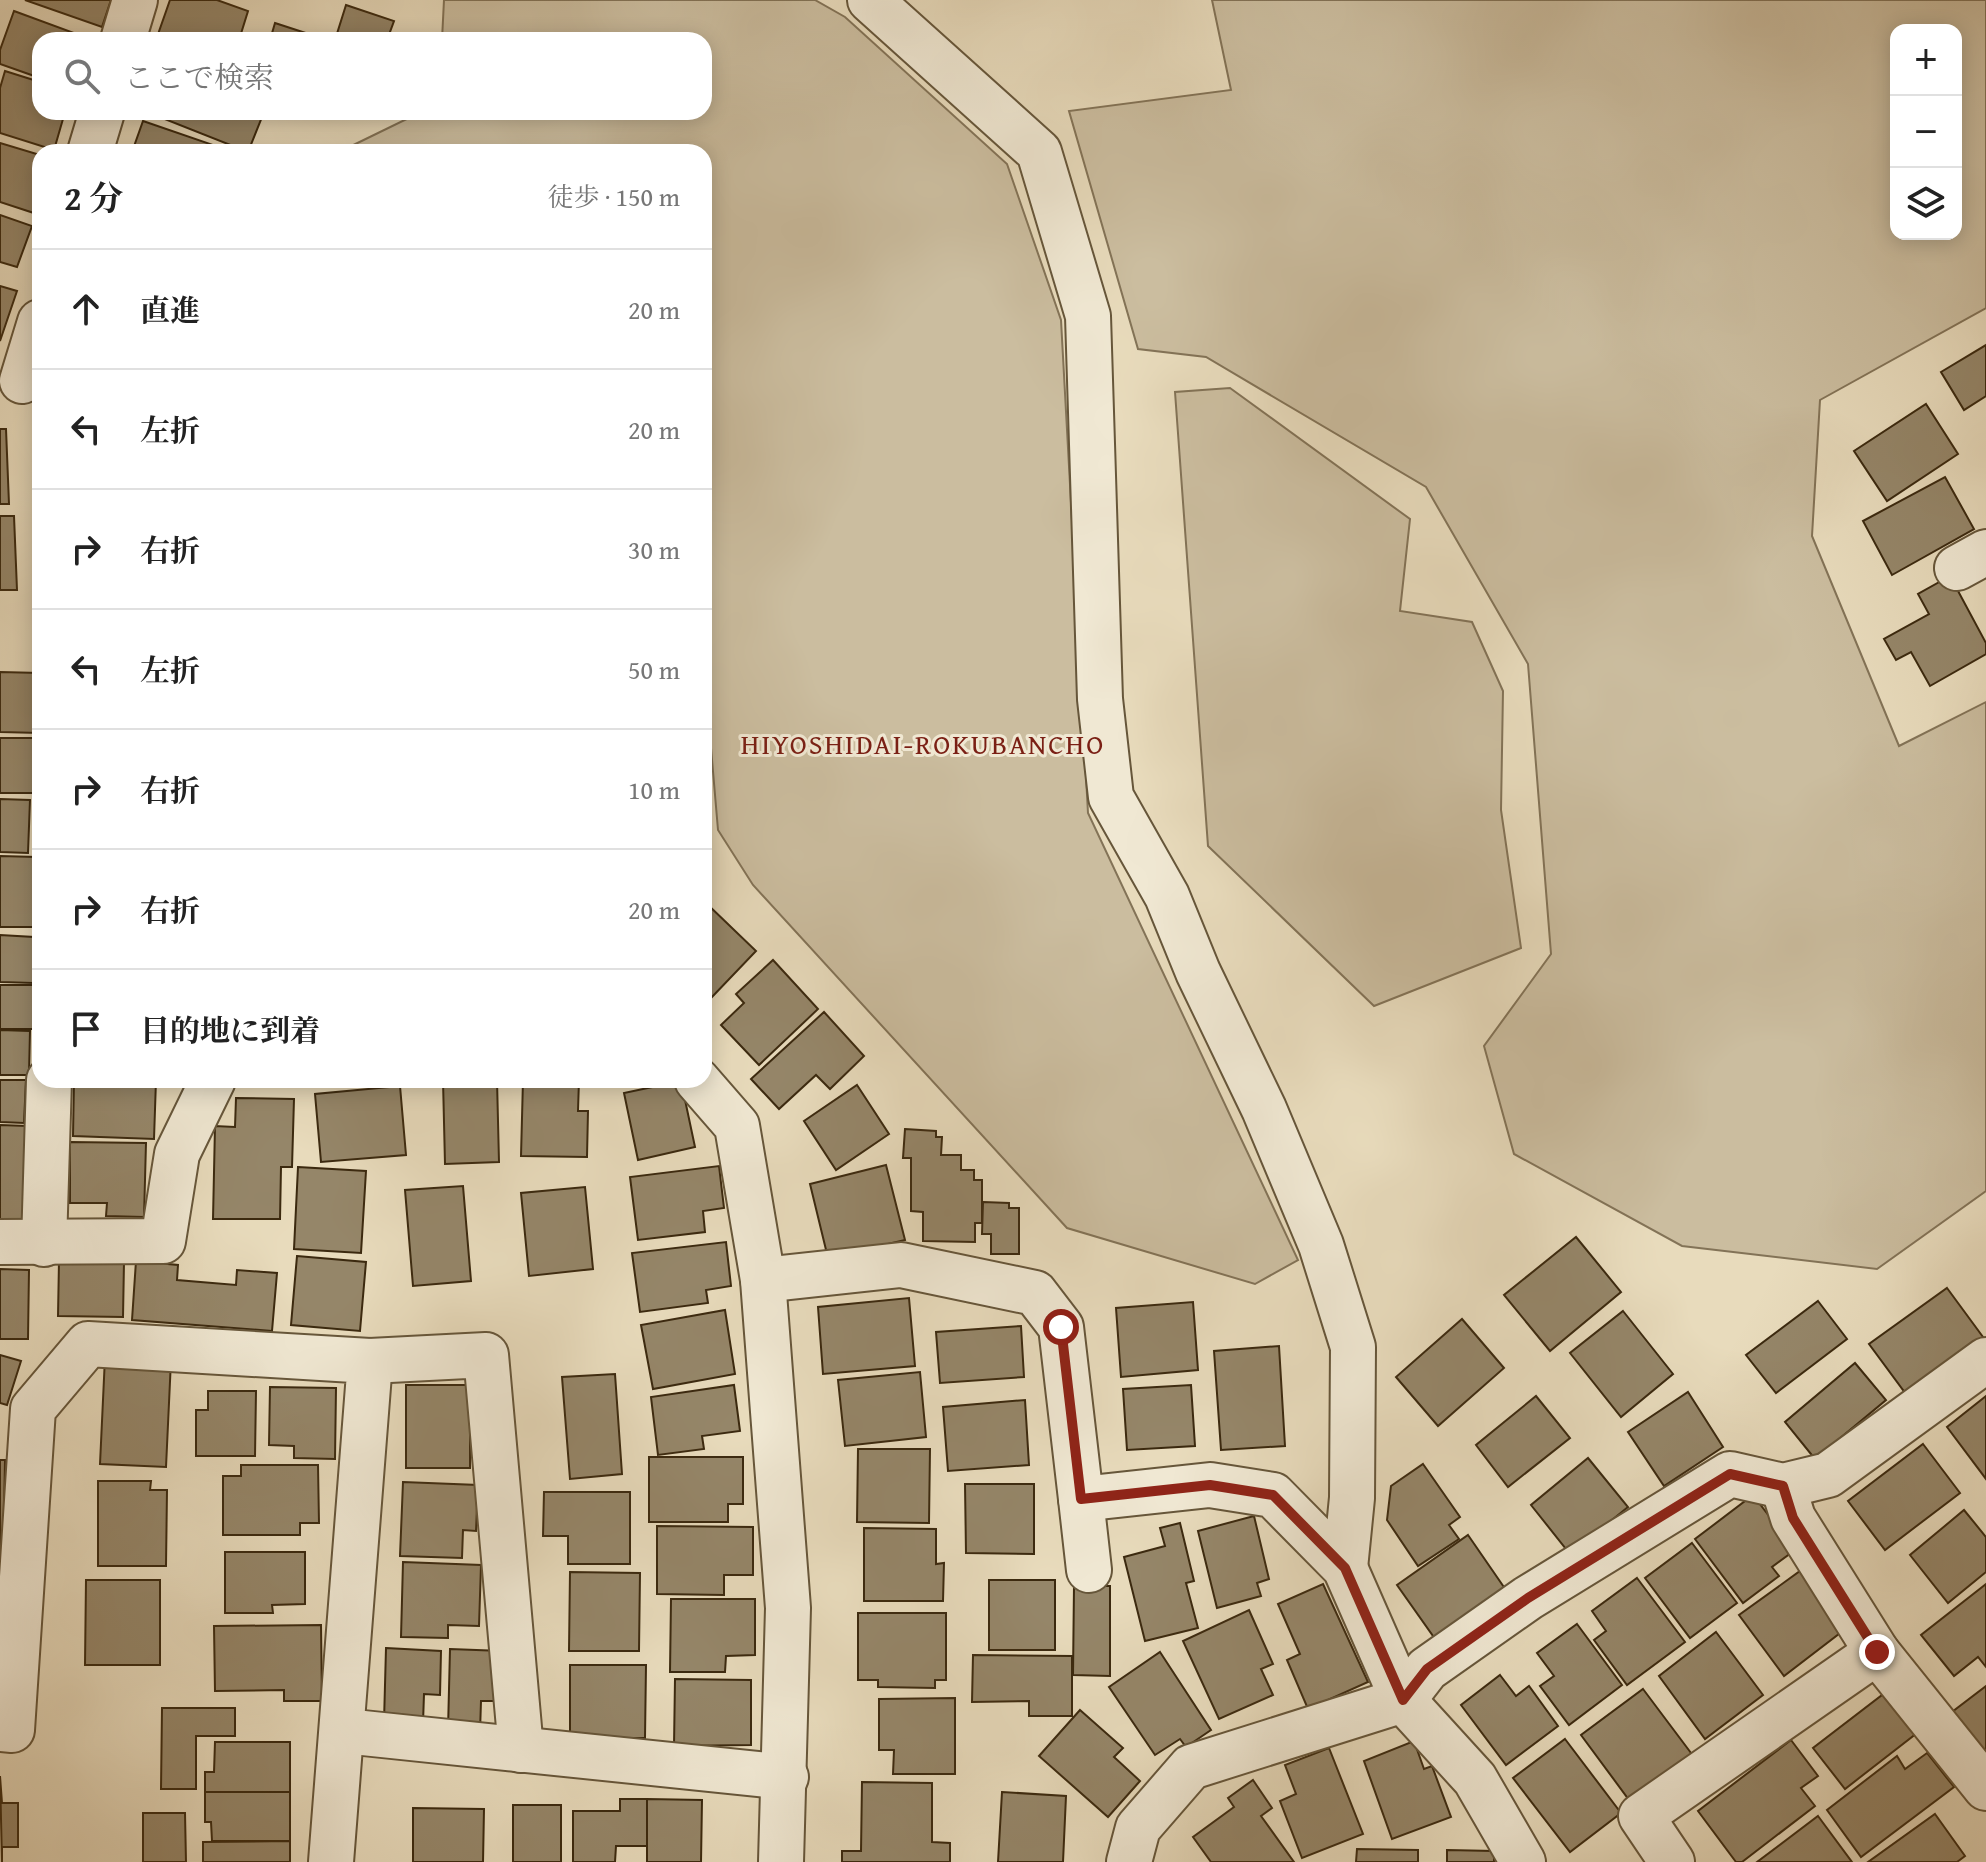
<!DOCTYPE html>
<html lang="ja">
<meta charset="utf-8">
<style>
body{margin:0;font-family:"Gentium Book Plus","Noto Serif JP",serif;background:#f2f2f2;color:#222}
.controls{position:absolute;right:24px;top:24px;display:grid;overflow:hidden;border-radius:16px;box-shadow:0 4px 20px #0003}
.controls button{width:72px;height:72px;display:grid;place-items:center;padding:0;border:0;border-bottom:2px solid #e0e0e0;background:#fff;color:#222;font:40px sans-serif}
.stop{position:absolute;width:24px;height:24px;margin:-18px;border:6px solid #8f2418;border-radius:50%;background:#fff}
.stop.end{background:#8f2418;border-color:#fff;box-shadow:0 2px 8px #0008}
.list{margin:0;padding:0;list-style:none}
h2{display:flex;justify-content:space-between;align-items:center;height:104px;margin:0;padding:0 32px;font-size:34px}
h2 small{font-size:26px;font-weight:400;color:#767676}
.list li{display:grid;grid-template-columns:52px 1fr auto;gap:24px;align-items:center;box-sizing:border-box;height:120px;padding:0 32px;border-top:2px solid #e0e0e0}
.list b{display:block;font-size:30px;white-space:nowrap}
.list em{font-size:26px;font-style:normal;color:#767676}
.icon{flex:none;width:44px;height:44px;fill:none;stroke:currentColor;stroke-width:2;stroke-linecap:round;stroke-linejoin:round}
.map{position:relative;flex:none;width:1986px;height:1862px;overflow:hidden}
.search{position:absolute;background:#fff;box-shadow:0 4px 20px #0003;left:32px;top:32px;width:680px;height:88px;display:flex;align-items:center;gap:20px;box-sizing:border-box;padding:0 28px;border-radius:24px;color:#767676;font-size:30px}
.panel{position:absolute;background:#fff;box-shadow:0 4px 20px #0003;left:32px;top:144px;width:680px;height:944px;border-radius:24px}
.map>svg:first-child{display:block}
.green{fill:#cbbd9f;stroke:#837357;stroke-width:2;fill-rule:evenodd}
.building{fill:#958669;stroke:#3b290f;stroke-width:2}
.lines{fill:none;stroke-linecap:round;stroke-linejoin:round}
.street-casing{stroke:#66563a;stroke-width:48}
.street{stroke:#f0e8d3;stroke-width:44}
.route{stroke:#8f2418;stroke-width:10}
.labels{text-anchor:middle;stroke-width:6;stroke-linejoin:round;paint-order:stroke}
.neighbourhood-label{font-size:28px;letter-spacing:2px;fill:#7a1f14;stroke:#f0e8d3}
</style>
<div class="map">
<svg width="1986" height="1862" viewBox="0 0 1986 1862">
<rect width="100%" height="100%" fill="#e8dbbc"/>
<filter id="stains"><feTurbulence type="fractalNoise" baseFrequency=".0025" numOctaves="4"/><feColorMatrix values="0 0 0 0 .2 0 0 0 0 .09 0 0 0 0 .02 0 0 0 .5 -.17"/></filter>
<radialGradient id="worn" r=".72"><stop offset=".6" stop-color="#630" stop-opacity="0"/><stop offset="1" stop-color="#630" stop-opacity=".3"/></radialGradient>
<g class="green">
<polygon points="444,0 815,0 845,17 1007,164 1061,320 1088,813 1298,1260 1255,1284 1067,1228 753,885 718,830 704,666 704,152 339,152 421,112 704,112 704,40 442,40"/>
<path d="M1212,0H1986V308L1820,400L1812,536L1899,746L1986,702V1191L1877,1269L1682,1246L1514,1154L1484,1046L1551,954L1528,664L1426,487L1206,357L1138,349L1069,111L1231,90ZM1896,30H1956V234H1896Z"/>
<polygon points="1230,388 1410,519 1400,611 1472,622 1503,691 1501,810 1521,948 1374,1006 1208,846 1175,392"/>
</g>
<g class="building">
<polygon points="25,0 111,0 102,27"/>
<polygon points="170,0 217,0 248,11 239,40 156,40"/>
<polygon points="346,5 394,21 387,40 335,40"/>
<polygon points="14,11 74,33 71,40 40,40 40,78 0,64 0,50"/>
<polygon points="275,23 318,37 318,40 270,40"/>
<polygon points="5,71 40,82 40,112 65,112 54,150 0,133 0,88"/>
<polygon points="159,112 264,112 248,152 157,116"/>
<polygon points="143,121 216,146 214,152 132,152"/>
<polygon points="0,143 40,155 40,215 0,202"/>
<polygon points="0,215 32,226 17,267 0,262"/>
<polygon points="0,286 17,291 0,341"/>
<polygon points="1986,345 1986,396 1964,410 1941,372"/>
<polygon points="1926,404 1958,454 1887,501 1854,451"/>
<polygon points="0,429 6,429 9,504 0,504"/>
<polygon points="1945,477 1974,529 1892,575 1863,521"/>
<polygon points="0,516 14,516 17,590 0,590"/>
<polygon points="1950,576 1986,643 1986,654 1930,686 1911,652 1896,660 1884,639 1929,614 1918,594"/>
<polygon points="0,672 40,673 40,733 0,732"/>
<rect x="0" y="738" width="40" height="55"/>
<polygon points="0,799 30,800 28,853 0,852"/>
<polygon points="0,856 37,857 36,927 0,927"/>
<polygon points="705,902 756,951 711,998 704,991"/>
<polygon points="0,935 34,937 33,983 0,982"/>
<polygon points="773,960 818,1009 759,1065 721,1025 744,1003 736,994"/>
<polygon points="0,985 38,985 37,1029 0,1029"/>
<polygon points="824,1012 864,1056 830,1089 816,1075 779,1109 751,1079"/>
<polygon points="0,1030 30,1031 29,1075 0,1075"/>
<polygon points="0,1080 26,1080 24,1123 0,1122"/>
<polygon points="74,1080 156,1080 154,1139 73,1136"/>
<polygon points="443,1080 497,1080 499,1162 445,1164"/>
<polygon points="523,1080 579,1080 578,1111 588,1111 587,1157 521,1156"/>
<polygon points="681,1081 695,1147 638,1160 624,1093"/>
<polygon points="857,1085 889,1134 836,1170 804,1121"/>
<polygon points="400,1086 406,1155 321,1162 315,1094"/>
<polygon points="236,1098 294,1099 292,1167 281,1167 280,1219 213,1219 215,1126 235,1127"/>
<polygon points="0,1125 28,1126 25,1224 0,1223"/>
<polygon points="905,1129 936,1131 936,1137 942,1137 941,1155 961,1155 961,1170 974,1170 974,1180 982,1180 982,1223 975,1223 975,1242 923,1241 923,1212 911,1211 911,1158 903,1158"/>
<polygon points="70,1142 146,1143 144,1217 106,1216 107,1203 70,1203"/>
<polygon points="886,1165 905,1240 828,1258 810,1184"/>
<polygon points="719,1166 724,1208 703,1211 705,1232 638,1240 630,1177"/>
<polygon points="298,1167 366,1171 361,1253 294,1249"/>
<polygon points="463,1186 471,1281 413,1286 405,1190"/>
<polygon points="585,1187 593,1269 529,1276 521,1193"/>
<polygon points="983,1202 1009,1203 1009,1208 1019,1208 1019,1254 991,1254 991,1234 982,1234"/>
<polygon points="1576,1237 1621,1292 1550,1351 1504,1295"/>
<polygon points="726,1242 731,1286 706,1290 708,1303 640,1312 632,1253"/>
<polygon points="297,1256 366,1262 360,1331 291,1325"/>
<polygon points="59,1261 124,1262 123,1317 58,1316"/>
<polygon points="136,1261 178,1265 177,1280 236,1285 237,1270 277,1273 272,1331 132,1320"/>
<polygon points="0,1269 29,1270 28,1339 0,1339"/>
<polygon points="1947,1288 1983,1337 1906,1394 1869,1344"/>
<polygon points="909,1298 915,1366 823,1374 818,1307"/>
<polygon points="1818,1301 1847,1339 1776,1393 1746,1355"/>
<polygon points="1193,1302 1198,1370 1121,1377 1116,1308"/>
<polygon points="725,1310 735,1374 653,1389 641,1325"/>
<polygon points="1623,1311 1673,1374 1621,1417 1570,1353"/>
<polygon points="1462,1319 1504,1368 1438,1426 1396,1377"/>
<polygon points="1021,1326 1024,1377 940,1383 936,1332"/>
<polygon points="1279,1346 1285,1446 1221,1450 1214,1351"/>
<polygon points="0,1355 21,1361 7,1405 0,1403"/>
<polygon points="105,1357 171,1360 166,1467 100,1464"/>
<polygon points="1855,1363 1886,1400 1815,1459 1785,1422"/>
<polygon points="920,1372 926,1437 845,1446 838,1380"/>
<polygon points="615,1374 622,1474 570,1479 562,1377"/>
<rect x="406" y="1385" width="64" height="83"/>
<polygon points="734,1385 740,1431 702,1436 704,1449 658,1455 651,1397"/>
<polygon points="1191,1385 1195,1446 1127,1450 1123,1389"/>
<polygon points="270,1387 336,1388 335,1459 294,1458 294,1446 269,1445"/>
<polygon points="208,1391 256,1391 255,1456 196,1456 196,1410 208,1410"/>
<polygon points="1688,1392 1723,1447 1664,1486 1628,1432"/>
<polygon points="1536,1396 1570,1438 1508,1487 1476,1445"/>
<polygon points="1986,1396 1986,1479 1947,1427"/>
<polygon points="1025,1400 1029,1465 948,1471 943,1407"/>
<polygon points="1923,1444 1960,1493 1885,1550 1848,1501"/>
<polygon points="858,1449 930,1449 929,1523 857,1522"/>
<polygon points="649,1457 743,1457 743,1504 728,1504 728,1522 649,1522"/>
<polygon points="1588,1458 1628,1507 1570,1554 1531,1505"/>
<polygon points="0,1460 5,1460 3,1570 0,1570"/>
<polygon points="1423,1464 1460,1517 1449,1525 1459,1539 1418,1566 1387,1520 1391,1486"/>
<polygon points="241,1465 318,1465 319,1523 300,1523 300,1535 223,1535 223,1476 241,1476"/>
<polygon points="98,1481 151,1481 150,1490 167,1490 166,1566 98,1566"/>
<polygon points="403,1482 478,1485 476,1531 463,1530 462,1558 400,1556"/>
<polygon points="965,1484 1034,1484 1034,1554 966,1553"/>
<polygon points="544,1492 630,1492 630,1564 568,1564 568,1536 543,1536"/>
<polygon points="1753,1495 1795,1550 1772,1567 1779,1576 1743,1603 1695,1539"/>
<polygon points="1964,1510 1986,1537 1986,1572 1948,1603 1910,1555"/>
<polygon points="1254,1516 1269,1579 1257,1583 1261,1596 1217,1608 1198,1531"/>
<polygon points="1180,1523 1194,1581 1186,1583 1198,1628 1145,1641 1124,1557 1165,1546 1160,1528"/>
<polygon points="657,1526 753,1527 753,1575 724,1575 724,1595 657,1594"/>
<polygon points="864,1528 936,1529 936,1564 944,1563 943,1601 864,1601"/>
<polygon points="1468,1535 1508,1593 1438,1643 1397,1585"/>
<polygon points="1692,1543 1737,1603 1690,1638 1645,1578"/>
<polygon points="225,1552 305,1552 305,1604 272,1605 273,1613 225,1613"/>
<polygon points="403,1562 481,1565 479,1626 448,1625 448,1638 401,1637"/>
<polygon points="1800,1571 1844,1630 1784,1676 1739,1615"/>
<polygon points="570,1572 640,1573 639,1651 569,1651"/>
<polygon points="1637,1578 1685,1642 1627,1685 1594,1640 1606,1631 1592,1611"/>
<polygon points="86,1580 160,1580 160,1665 85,1665"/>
<rect x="989" y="1580" width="66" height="70"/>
<polygon points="1323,1584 1368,1682 1308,1709 1287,1660 1300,1654 1278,1604"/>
<polygon points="1986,1584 1986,1667 1978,1657 1954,1676 1921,1635"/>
<polygon points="1074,1586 1110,1586 1110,1676 1073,1675"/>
<polygon points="671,1599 755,1599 755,1655 726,1656 725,1672 670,1672"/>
<polygon points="1249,1610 1273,1664 1261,1669 1273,1695 1219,1719 1183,1641"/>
<polygon points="858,1613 946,1613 946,1680 935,1680 935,1688 878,1687 878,1680 858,1680"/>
<polygon points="1577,1624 1622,1685 1569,1725 1540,1686 1554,1676 1537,1653"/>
<polygon points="321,1625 322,1701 284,1701 284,1690 215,1691 214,1626"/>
<polygon points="1716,1632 1763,1695 1705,1739 1659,1676"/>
<polygon points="386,1648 441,1651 440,1695 424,1694 423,1723 384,1722"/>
<polygon points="450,1649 502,1651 500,1701 481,1701 480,1732 448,1730"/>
<polygon points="1160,1652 1211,1730 1186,1747 1180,1739 1155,1755 1109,1687"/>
<polygon points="973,1655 1072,1656 1072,1716 1029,1716 1029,1701 972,1702"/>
<polygon points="570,1665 646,1665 645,1738 570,1738"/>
<polygon points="1500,1675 1516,1696 1529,1686 1558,1726 1506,1765 1461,1705"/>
<polygon points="675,1679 751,1680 751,1745 674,1746"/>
<polygon points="1986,1686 1986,1756 1952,1712"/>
<polygon points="1643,1689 1694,1757 1632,1804 1581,1735"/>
<polygon points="1886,1692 1917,1733 1845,1789 1813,1748"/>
<polygon points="955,1698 955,1774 893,1774 894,1750 879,1750 879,1699"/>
<polygon points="162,1708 235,1708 235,1736 196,1736 196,1789 161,1789"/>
<polygon points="1080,1710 1123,1748 1114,1757 1140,1781 1108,1817 1039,1756"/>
<polygon points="1565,1739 1621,1813 1570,1852 1513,1778"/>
<polygon points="1791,1740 1818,1776 1801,1788 1815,1806 1742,1862 1736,1862 1698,1811"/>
<polygon points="1414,1741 1424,1769 1432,1766 1451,1817 1392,1839 1364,1761"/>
<polygon points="215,1742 290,1742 290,1792 205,1792 205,1772 214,1772"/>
<polygon points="1329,1748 1363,1834 1302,1858 1280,1801 1296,1794 1285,1765"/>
<polygon points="1927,1753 1954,1787 1861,1857 1827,1810 1897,1756 1905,1769"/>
<polygon points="0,1776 2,1803 18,1803 18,1847 2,1847 2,1862"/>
<polygon points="1253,1780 1272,1808 1261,1816 1294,1862 1211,1862 1193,1837 1234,1807 1228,1798"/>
<polygon points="862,1782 932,1783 932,1842 950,1843 950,1862 842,1862 842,1851 861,1851"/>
<polygon points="205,1792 290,1792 290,1841 212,1841 211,1822 205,1822"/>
<polygon points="1002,1792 1066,1796 1063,1862 998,1862"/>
<polygon points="620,1799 647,1799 647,1846 616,1846 615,1862 573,1862 573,1811 620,1811"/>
<polygon points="647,1799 702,1800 701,1862 647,1862"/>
<rect x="513" y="1805" width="48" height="57"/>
<polygon points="413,1808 484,1809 483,1862 413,1862"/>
<polygon points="143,1813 185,1813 186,1862 143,1862"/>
<polygon points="1935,1814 1965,1856 1957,1862 1868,1862"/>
<polygon points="1818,1816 1852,1862 1757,1862"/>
<polygon points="290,1841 290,1862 203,1862 203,1842"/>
<polygon points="1357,1849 1418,1850 1418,1862 1356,1862"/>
<polygon points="1447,1850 1494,1851 1494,1862 1447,1862"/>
</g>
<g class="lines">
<g class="street-casing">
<g id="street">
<polyline points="870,0 1039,152 1088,316 1100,699 1111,797 1167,896 1198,972 1264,1109 1321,1245 1353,1347 1352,1498 1345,1568"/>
<polyline points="123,40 135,0"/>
<polyline points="90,152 102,112"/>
<polyline points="22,381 40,322"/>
<polyline points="1957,568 1986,552"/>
<polyline points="697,1080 737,1126 763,1280 788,1608 781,1862"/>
<polyline points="0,1242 163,1241 177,1154 213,1080"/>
<polyline points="44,1244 49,1080"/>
<polyline points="763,1280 901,1265 1035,1293 1061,1327 1081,1499 1210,1485 1273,1495 1345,1568 1403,1700 1475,1779 1523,1862"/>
<polyline points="370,1361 486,1355 521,1750"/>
<polyline points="1081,1499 1089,1570"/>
<polyline points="1877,1652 1986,1788"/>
<polyline points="0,1729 12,1730 33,1409 88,1344 370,1361 331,1862"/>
<polyline points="344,1731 786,1777"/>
<polyline points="1129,1862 1138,1828 1191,1767 1403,1700 1427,1669 1528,1598 1730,1474 1783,1486 1828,1475 1986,1360"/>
<polyline points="1672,1862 1641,1816 1877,1652 1793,1518 1783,1486"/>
</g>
</g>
<use href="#street" class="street"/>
</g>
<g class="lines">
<polyline class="route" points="1061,1327 1081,1499 1210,1485 1273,1495 1345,1568 1403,1700 1427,1669 1528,1598 1730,1474 1783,1486 1793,1518 1877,1652"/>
</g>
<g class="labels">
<g class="neighbourhood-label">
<text x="923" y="754">HIYOSHIDAI-ROKUBANCHO</text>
</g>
</g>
<rect width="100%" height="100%" filter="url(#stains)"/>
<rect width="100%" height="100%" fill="url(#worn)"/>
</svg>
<div class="controls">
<button>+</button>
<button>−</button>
<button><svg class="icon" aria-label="layers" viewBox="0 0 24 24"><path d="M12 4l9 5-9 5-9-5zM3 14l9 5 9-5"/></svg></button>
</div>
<div class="stop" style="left:1061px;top:1327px"></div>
<div class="stop end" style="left:1877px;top:1652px"></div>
<div class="search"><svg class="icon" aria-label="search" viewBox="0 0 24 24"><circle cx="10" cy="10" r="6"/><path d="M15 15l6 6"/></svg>ここで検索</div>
<section class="panel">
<h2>2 分<small>徒歩 · 150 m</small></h2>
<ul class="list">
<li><svg class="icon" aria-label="ahead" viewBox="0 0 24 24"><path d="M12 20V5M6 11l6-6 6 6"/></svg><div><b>直進</b></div><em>20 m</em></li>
<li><svg class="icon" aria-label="left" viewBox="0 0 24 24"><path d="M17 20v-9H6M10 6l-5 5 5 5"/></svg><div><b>左折</b></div><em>20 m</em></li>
<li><svg class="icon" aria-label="right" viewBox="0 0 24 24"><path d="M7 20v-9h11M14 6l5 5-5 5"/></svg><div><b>右折</b></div><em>30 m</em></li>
<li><svg class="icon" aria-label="left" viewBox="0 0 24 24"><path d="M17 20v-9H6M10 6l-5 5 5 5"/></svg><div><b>左折</b></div><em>50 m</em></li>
<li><svg class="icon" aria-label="right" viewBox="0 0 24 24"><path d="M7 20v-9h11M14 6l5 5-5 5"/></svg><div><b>右折</b></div><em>10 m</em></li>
<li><svg class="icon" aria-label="right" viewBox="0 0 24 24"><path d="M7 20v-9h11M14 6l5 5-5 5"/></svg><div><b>右折</b></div><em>20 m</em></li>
<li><svg class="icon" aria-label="arrive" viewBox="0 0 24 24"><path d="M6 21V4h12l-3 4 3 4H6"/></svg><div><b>目的地に到着</b></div></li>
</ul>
</section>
</div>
